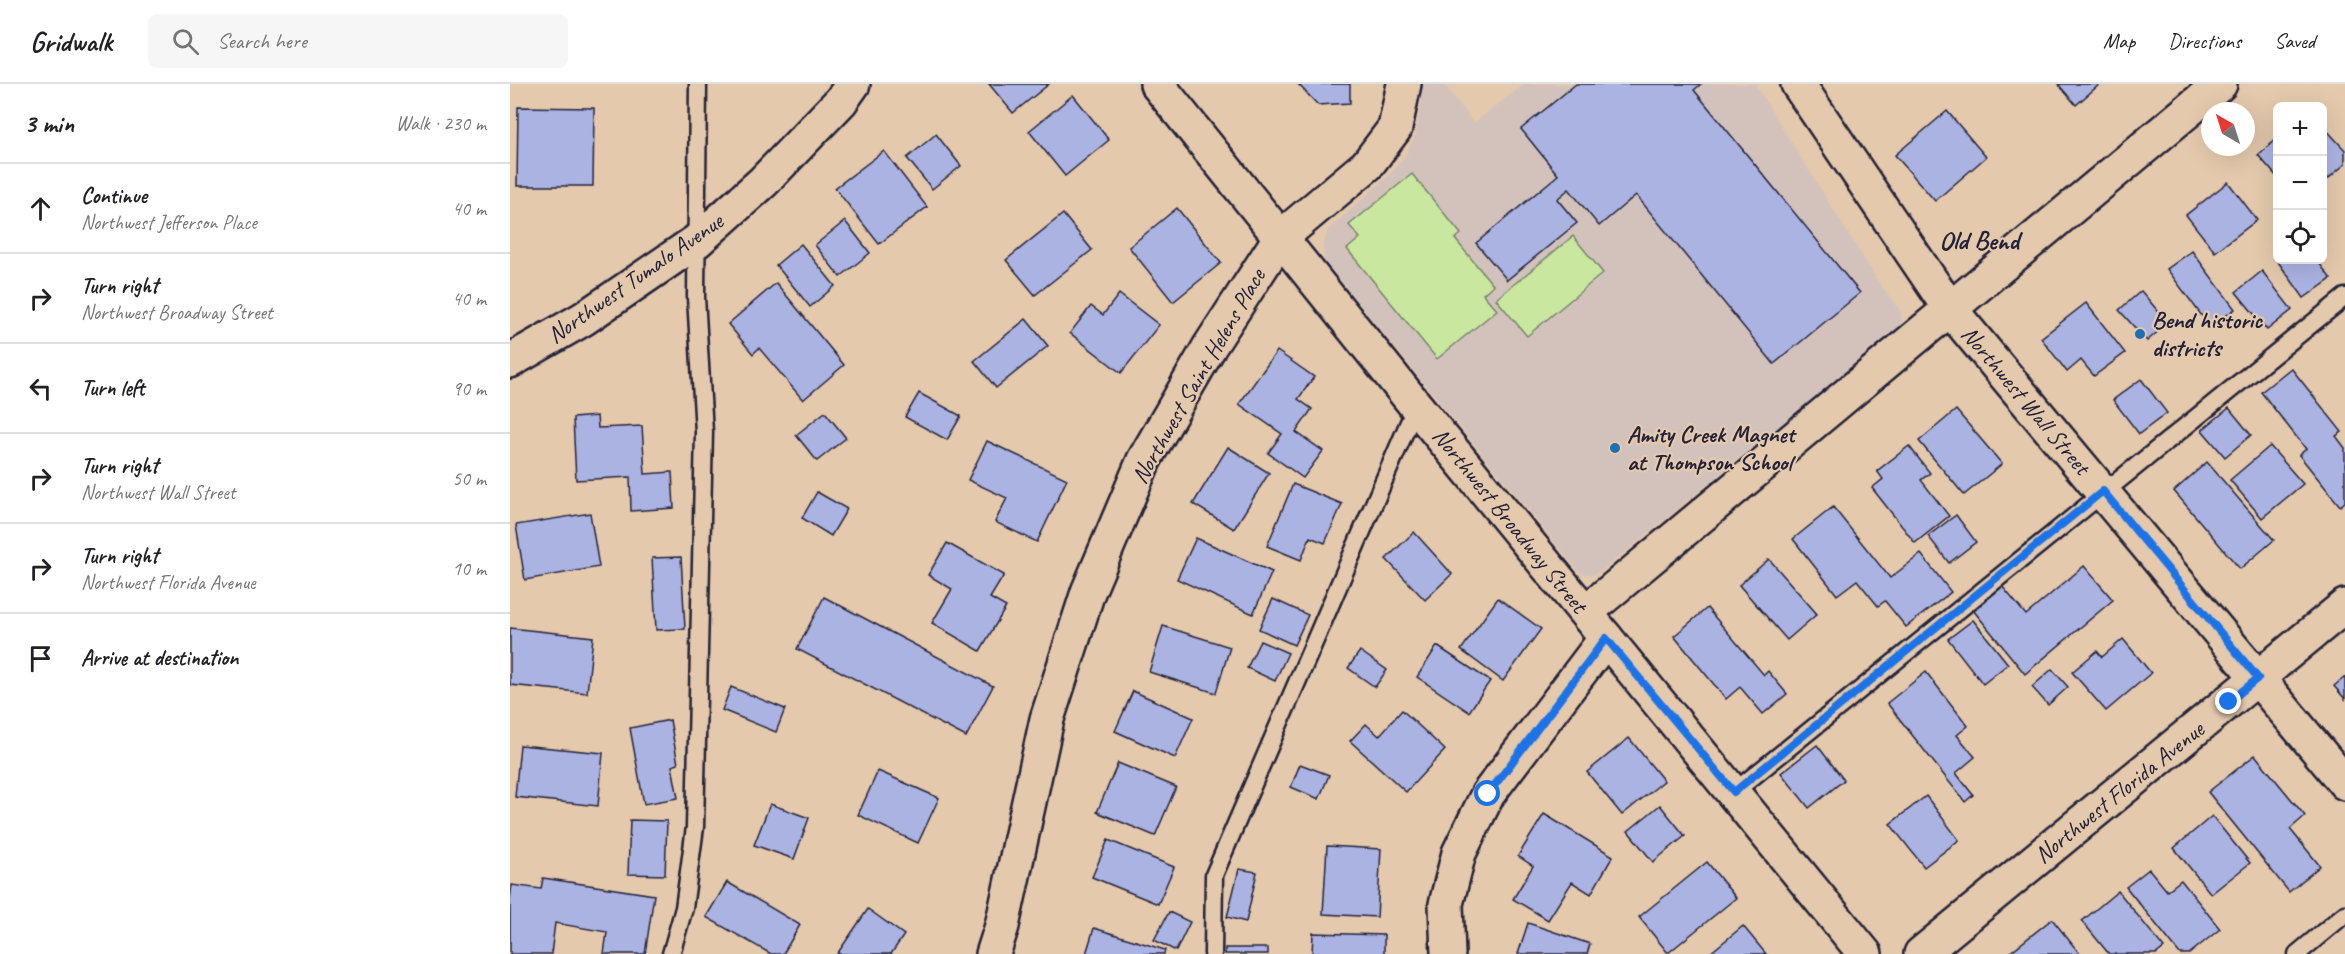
<!DOCTYPE html>
<meta charset="utf-8">
<style>
body{margin:0;font-family:Caveat,sans-serif;background:#f6f6f6;color:#202124}
.controls{position:absolute;right:18px;top:18px;display:grid;overflow:hidden;border-radius:9px;box-shadow:0 6px 24px #0002}
.controls button{width:54px;height:54px;display:grid;place-items:center;padding:0;border:0;border-bottom:2px solid #e0e0e0;background:#fff;color:#202124;font:30px sans-serif}
.compass{position:absolute;left:1691px;top:18px;width:54px;height:54px;border-radius:50%;background:#fff;box-shadow:0 6px 24px #0002;rotate:321deg}
.stop{position:absolute;width:18px;height:18px;margin:-14px;border:4px solid #1a73e8;border-radius:50%;background:#fff}
.stop.end{background:#1a73e8;border-color:#fff;box-shadow:0 2px 6px #0008}
.list{margin:0;padding:0;list-style:none}
h2{display:flex;justify-content:space-between;align-items:center;height:78px;margin:0;padding:0 24px;font-size:26px}
h2 small{font-size:20px;font-weight:400;color:#757577}
.list li{display:grid;grid-template-columns:39px 1fr auto;gap:18px;align-items:center;box-sizing:border-box;height:90px;padding:0 24px;border-top:2px solid #e0e0e0}
.list b{display:block;font-size:22px;white-space:nowrap}
.list p{margin:0;font-size:20px;white-space:nowrap;color:#757577}
.list em{font-size:20px;font-style:normal;color:#757577}
.icon{flex:none;width:33px;height:33px;fill:none;stroke:currentColor;stroke-width:2;stroke-linecap:round;stroke-linejoin:round}
.map{position:relative;flex:none;width:1835px;height:870px;overflow:hidden}
header{display:flex;align-items:center;gap:36px;box-sizing:border-box;height:84px;padding:0 30px;background:#fff;border-bottom:2px solid #e0e0e0}
header strong{font-size:28px}
nav{display:flex;gap:33px;margin-inline-start:auto;font-size:21px}
.search{width:420px;height:54px;background:#f6f6f6;display:flex;align-items:center;gap:15px;box-sizing:border-box;padding:0 21px;border-radius:9px;color:#757577;font-size:22px}
main{display:flex}
aside{flex:1;background:#fff}
.map>svg:first-child{display:block}
.built{fill:#d3c2bc}
.green{fill:#cae79f;stroke:#76846d;stroke-width:1.5}
.building{fill:#abb3e3;stroke:#22223b;stroke-width:1.5}
.lines{fill:none;stroke-linecap:round;stroke-linejoin:round}
.service-casing{stroke:#22223b;stroke-width:21}
.minor-casing{stroke:#22223b;stroke-width:38}
.secondary-casing{stroke:#22223b;stroke-width:38}
.service{stroke:#e4c9ac;stroke-width:16}
.minor{stroke:#e4c9ac;stroke-width:33}
.secondary{stroke:#e4c9ac;stroke-width:33}
.route{stroke:#1a73e8;stroke-width:8}
.poi-dot{fill:#1f6fb2;stroke:#e4c9ac;stroke-width:2}
.labels{text-anchor:middle;stroke-width:4.5;stroke-linejoin:round;paint-order:stroke}
.street-label{font-size:24px;fill:#22223b;stroke:#e4c9ac}
.poi-label{font-size:24px;font-weight:bold;fill:#22223b;stroke:#e4c9ac;text-anchor:start}
.neighbourhood-label{font-size:26px;font-weight:bold;fill:#22223b;stroke:#e4c9ac}
</style>
<header>
<strong>Gridwalk</strong>
<div class="search"><svg class="icon" aria-label="search" viewBox="0 0 24 24"><circle cx="10" cy="10" r="6"/><path d="M15 15l6 6"/></svg>Search here</div>
<nav><a>Map</a><a>Directions</a><a>Saved</a></nav>
</header>
<main>
<aside>
<h2>3 min<small>Walk · 230 m</small></h2>
<ul class="list">
<li><svg class="icon" aria-label="ahead" viewBox="0 0 24 24"><path d="M12 20V5M6 11l6-6 6 6"/></svg><div><b>Continue</b><p>Northwest Jefferson Place</p></div><em>40 m</em></li>
<li><svg class="icon" aria-label="right" viewBox="0 0 24 24"><path d="M7 20v-9h11M14 6l5 5-5 5"/></svg><div><b>Turn right</b><p>Northwest Broadway Street</p></div><em>40 m</em></li>
<li><svg class="icon" aria-label="left" viewBox="0 0 24 24"><path d="M17 20v-9H6M10 6l-5 5 5 5"/></svg><div><b>Turn left</b></div><em>90 m</em></li>
<li><svg class="icon" aria-label="right" viewBox="0 0 24 24"><path d="M7 20v-9h11M14 6l5 5-5 5"/></svg><div><b>Turn right</b><p>Northwest Wall Street</p></div><em>50 m</em></li>
<li><svg class="icon" aria-label="right" viewBox="0 0 24 24"><path d="M7 20v-9h11M14 6l5 5-5 5"/></svg><div><b>Turn right</b><p>Northwest Florida Avenue</p></div><em>10 m</em></li>
<li><svg class="icon" aria-label="arrive" viewBox="0 0 24 24"><path d="M6 21V4h12l-3 4 3 4H6"/></svg><div><b>Arrive at destination</b></div></li>
</ul>
</aside>
<div class="map">
<svg width="1835" height="870" viewBox="0 0 1835 870">
<rect width="100%" height="100%" fill="#e4c9ac"/>
<filter id="ink" filterUnits="userSpaceOnUse"><feTurbulence type="fractalNoise" baseFrequency=".0167" numOctaves="2"/><feDisplacementMap in="SourceGraphic" scale="12" xChannelSelector="R" yChannelSelector="G"/><feConvolveMatrix kernelMatrix="1 2 1 2 8 2 1 2 1" color-interpolation-filters="sRGB"/></filter>
<g filter="url(#ink)">
<polygon class="built" points="910,0 934,0 964,39 1014,0 1245,0 1368,197 1391,228 1392,242 1093,486 1082,491 1070,489 814,177 813,164 817,147 880,90 894,74 905,52 911,20"/>
<g class="green">
<polygon points="902,90 951,150 945,155 983,201 973,210 987,226 927,275 837,165 850,154 839,141"/>
<polygon points="1063,152 1093,189 1017,252 986,215"/>
</g>
<g class="building">
<polygon points="479,0 539,0 503,29"/>
<polygon points="788,0 840,0 840,19 808,21"/>
<polygon points="1066,0 1191,0 1184,6 1350,209 1264,280 1126,111 1089,142 1059,105 1047,115 1067,139 997,196 966,159 1048,91 1011,45"/>
<polygon points="1548,0 1590,0 1566,21"/>
<polygon points="563,11 599,56 555,92 519,47"/>
<polygon points="8,23 84,24 83,102 7,102"/>
<polygon points="1437,27 1476,73 1425,117 1385,71"/>
<polygon points="1812,41 1835,66 1835,80 1812,100"/>
<polygon points="426,50 451,82 422,105 397,74"/>
<polygon points="1768,54 1768,94 1748,71"/>
<polygon points="374,67 417,123 369,160 325,104"/>
<polygon points="1718,98 1747,136 1705,168 1676,131"/>
<polygon points="667,124 711,179 663,218 619,163"/>
<polygon points="553,130 582,166 525,211 496,176"/>
<polygon points="335,137 360,169 330,193 305,161"/>
<polygon points="291,160 325,202 300,223 266,181"/>
<polygon points="1682,167 1725,225 1700,243 1657,185"/>
<polygon points="1768,173 1768,176 1807,176 1821,195 1794,214 1766,175"/>
<polygon points="1752,187 1782,226 1757,246 1726,208"/>
<polygon points="266,199 334,281 293,316 249,264 243,270 218,240"/>
<polygon points="1631,207 1658,239 1637,257 1609,226"/>
<polygon points="609,210 649,241 611,289 560,249 581,222 593,231"/>
<polygon points="1576,219 1615,269 1584,292 1571,276 1557,288 1531,254"/>
<polygon points="516,235 538,262 486,304 464,277"/>
<polygon points="767,267 804,293 788,315 802,325 786,348 813,367 793,394 758,369 772,350 729,320"/>
<polygon points="1781,284 1832,348 1826,352 1835,364 1835,418 1830,422 1789,371 1796,365 1751,308"/>
<polygon points="1631,295 1657,329 1629,350 1603,316"/>
<polygon points="409,309 451,332 437,356 395,333"/>
<polygon points="1719,324 1741,351 1715,373 1692,346"/>
<polygon points="1446,326 1492,380 1454,411 1409,357"/>
<polygon points="315,328 336,354 307,377 286,351"/>
<polygon points="87,332 88,344 132,342 135,390 162,388 164,424 121,427 120,393 66,396 63,334"/>
<polygon points="477,357 557,395 527,458 485,438 497,414 458,396"/>
<polygon points="1399,362 1420,389 1411,396 1439,432 1405,459 1362,404 1373,395 1367,387"/>
<polygon points="1760,362 1793,400 1752,434 1720,396"/>
<polygon points="718,363 759,389 724,445 683,420"/>
<polygon points="1697,378 1764,456 1730,485 1664,407"/>
<polygon points="783,400 832,420 815,459 800,453 791,476 757,462"/>
<polygon points="307,408 337,425 321,452 292,434"/>
<polygon points="1323,423 1380,494 1411,470 1441,508 1396,543 1375,517 1368,522 1347,496 1327,511 1283,455"/>
<polygon points="80,429 89,483 15,496 6,441"/>
<polygon points="1446,431 1466,458 1439,479 1418,452"/>
<polygon points="904,448 942,490 915,516 876,475"/>
<polygon points="686,454 762,488 743,530 667,495"/>
<polygon points="437,459 494,491 480,514 496,523 470,567 422,539 442,505 418,491"/>
<polygon points="171,473 175,545 146,546 142,474"/>
<polygon points="1259,475 1307,530 1277,556 1229,501"/>
<polygon points="1574,482 1603,516 1515,590 1463,526 1492,502 1516,531"/>
<polygon points="314,513 483,602 456,653 287,565"/>
<polygon points="988,514 1031,545 993,597 951,566"/>
<polygon points="763,515 798,531 784,561 749,545"/>
<polygon points="1197,524 1254,591 1258,587 1277,610 1253,630 1230,603 1216,615 1164,552"/>
<polygon points="1463,536 1498,580 1473,600 1438,555"/>
<polygon points="653,542 720,563 706,609 639,588"/>
<polygon points="0,544 83,553 77,609 0,601"/>
<polygon points="1613,555 1641,589 1596,627 1562,588 1587,567 1592,573"/>
<polygon points="750,557 778,569 765,597 737,584"/>
<polygon points="927,562 980,597 959,628 907,593"/>
<polygon points="850,567 877,586 865,603 838,584"/>
<polygon points="1542,585 1558,603 1538,621 1522,603"/>
<polygon points="1416,588 1458,642 1447,651 1465,673 1446,689 1463,711 1455,718 1377,619"/>
<polygon points="1835,593 1835,615 1824,602"/>
<polygon points="221,603 275,625 266,648 212,626"/>
<polygon points="623,607 683,634 665,674 605,647"/>
<polygon points="892,626 935,666 896,708 840,657 856,640 869,652"/>
<polygon points="160,636 168,680 162,682 168,714 134,720 120,644"/>
<polygon points="1119,654 1154,697 1112,731 1077,688"/>
<polygon points="10,661 93,669 88,722 5,713"/>
<polygon points="1307,661 1334,696 1299,724 1271,689"/>
<polygon points="1745,671 1795,732 1780,745 1810,782 1779,808 1698,708"/>
<polygon points="608,679 666,703 645,752 587,728"/>
<polygon points="790,680 819,691 809,715 781,703"/>
<polygon points="368,687 429,714 408,759 348,731"/>
<polygon points="1416,712 1449,756 1414,783 1380,740"/>
<polygon points="260,720 299,734 284,775 244,761"/>
<polygon points="1150,721 1175,752 1143,778 1118,747"/>
<polygon points="1034,730 1103,772 1081,810 1062,798 1038,836 1003,815 1023,782 1008,772"/>
<polygon points="1702,732 1740,779 1701,810 1664,764"/>
<polygon points="120,736 157,737 155,791 118,790"/>
<polygon points="598,756 664,783 648,820 582,793"/>
<polygon points="817,762 871,765 867,833 813,830"/>
<polygon points="1197,778 1226,814 1158,869 1129,833"/>
<polygon points="729,785 747,788 736,838 717,833"/>
<polygon points="1639,785 1657,807 1671,796 1710,845 1679,870 1670,870 1616,803"/>
<polygon points="33,794 144,811 135,870 94,870 97,848 45,839 41,870 0,870 0,815 2,801 31,805"/>
<polygon points="217,798 290,841 273,870 261,870 196,833"/>
<polygon points="1608,807 1654,864 1646,870 1599,870 1572,837"/>
<polygon points="358,825 394,851 381,870 327,870"/>
<polygon points="659,828 680,838 666,867 644,856"/>
<polygon points="1542,835 1570,870 1498,870"/>
<polygon points="1018,839 1080,860 1077,870 1008,870"/>
<polygon points="1233,842 1256,870 1199,870"/>
<polygon points="584,844 655,866 654,870 576,870"/>
<polygon points="803,849 874,851 874,870 802,870"/>
<rect x="715" y="864" width="43" height="6"/>
</g>
<g class="lines">
<g class="service-casing">
<g id="service">
<polyline points="1224,708 1835,213"/>
<polyline points="161,870 174,824 185,743 194,348 186,213 188,0"/>
<polyline points="703,870 704,791 906,322"/>
<polyline points="1787,870 1835,830"/>
</g>
</g>
<g class="minor-casing">
<g id="minor">
<polyline points="647,0 906,322 1355,870"/>
<polyline points="0,277 73,235 187,157 253,98 331,17 343,0"/>
<polyline points="1076,528 1710,0"/>
<polyline points="483,870 492,842 537,635 578,508 634,376 700,262 770,154 857,81 885,44 894,0"/>
<polyline points="938,870 936,820 949,769 978,710 1096,554"/>
<polyline points="1411,870 1835,522"/>
</g>
</g>
<g class="secondary-casing">
<polyline id="secondary" points="1288,0 1440,225 1835,699"/>
</g>
<use href="#service" class="service"/>
<use href="#minor" class="minor"/>
<use href="#secondary" class="secondary"/>
</g>
</g>
<g class="lines" filter="url(#ink)">
<polyline class="route" points="978,710 1096,554 1224,708 1593,407 1748,594 1719,618"/>
</g>
<g class="poi-dot">
<circle cx="1630" cy="250" r="6"/>
<circle cx="1105" cy="364" r="6"/>
</g>
<g class="labels">
<g class="street-label">
<text transform="translate(125 194) rotate(-35)" y="8">Northwest Tumalo Avenue</text>
<text transform="translate(688 292) rotate(-60)" y="8">Northwest Saint Helens Place</text>
<text transform="translate(1516 316) rotate(50)" y="8">Northwest Wall Street</text>
<text transform="translate(1000 436) rotate(51)" y="8">Northwest Broadway Street</text>
<text transform="translate(1609 708) rotate(-39)" y="8">Northwest Florida Avenue</text>
</g>
<g class="poi-label">
<text x="1642" y="244">Bend historic<tspan x="1642" dy="28">districts</tspan></text>
<text x="1117" y="358">Amity Creek Magnet<tspan x="1117" dy="28">at Thompson School</tspan></text>
</g>
<g class="neighbourhood-label">
<text x="1469" y="165">Old Bend</text>
</g>
</g>
</svg>
<div class="controls">
<button>+</button>
<button>−</button>
<button><svg class="icon" aria-label="locate" viewBox="0 0 24 24"><circle cx="12" cy="12" r="6"/><path d="M12 2v4M12 18v4M2 12h4M18 12h4"/></svg></button>
</div>
<svg class="compass" viewBox="-18 -18 36 36"><path d="M0-13l5 13h-10z" fill="#e53935"/><path d="M0 13l5-13h-10z" fill="#757577"/></svg>
<div class="stop" style="left:978px;top:710px"></div>
<div class="stop end" style="left:1719px;top:618px"></div>
</div>
</main>
